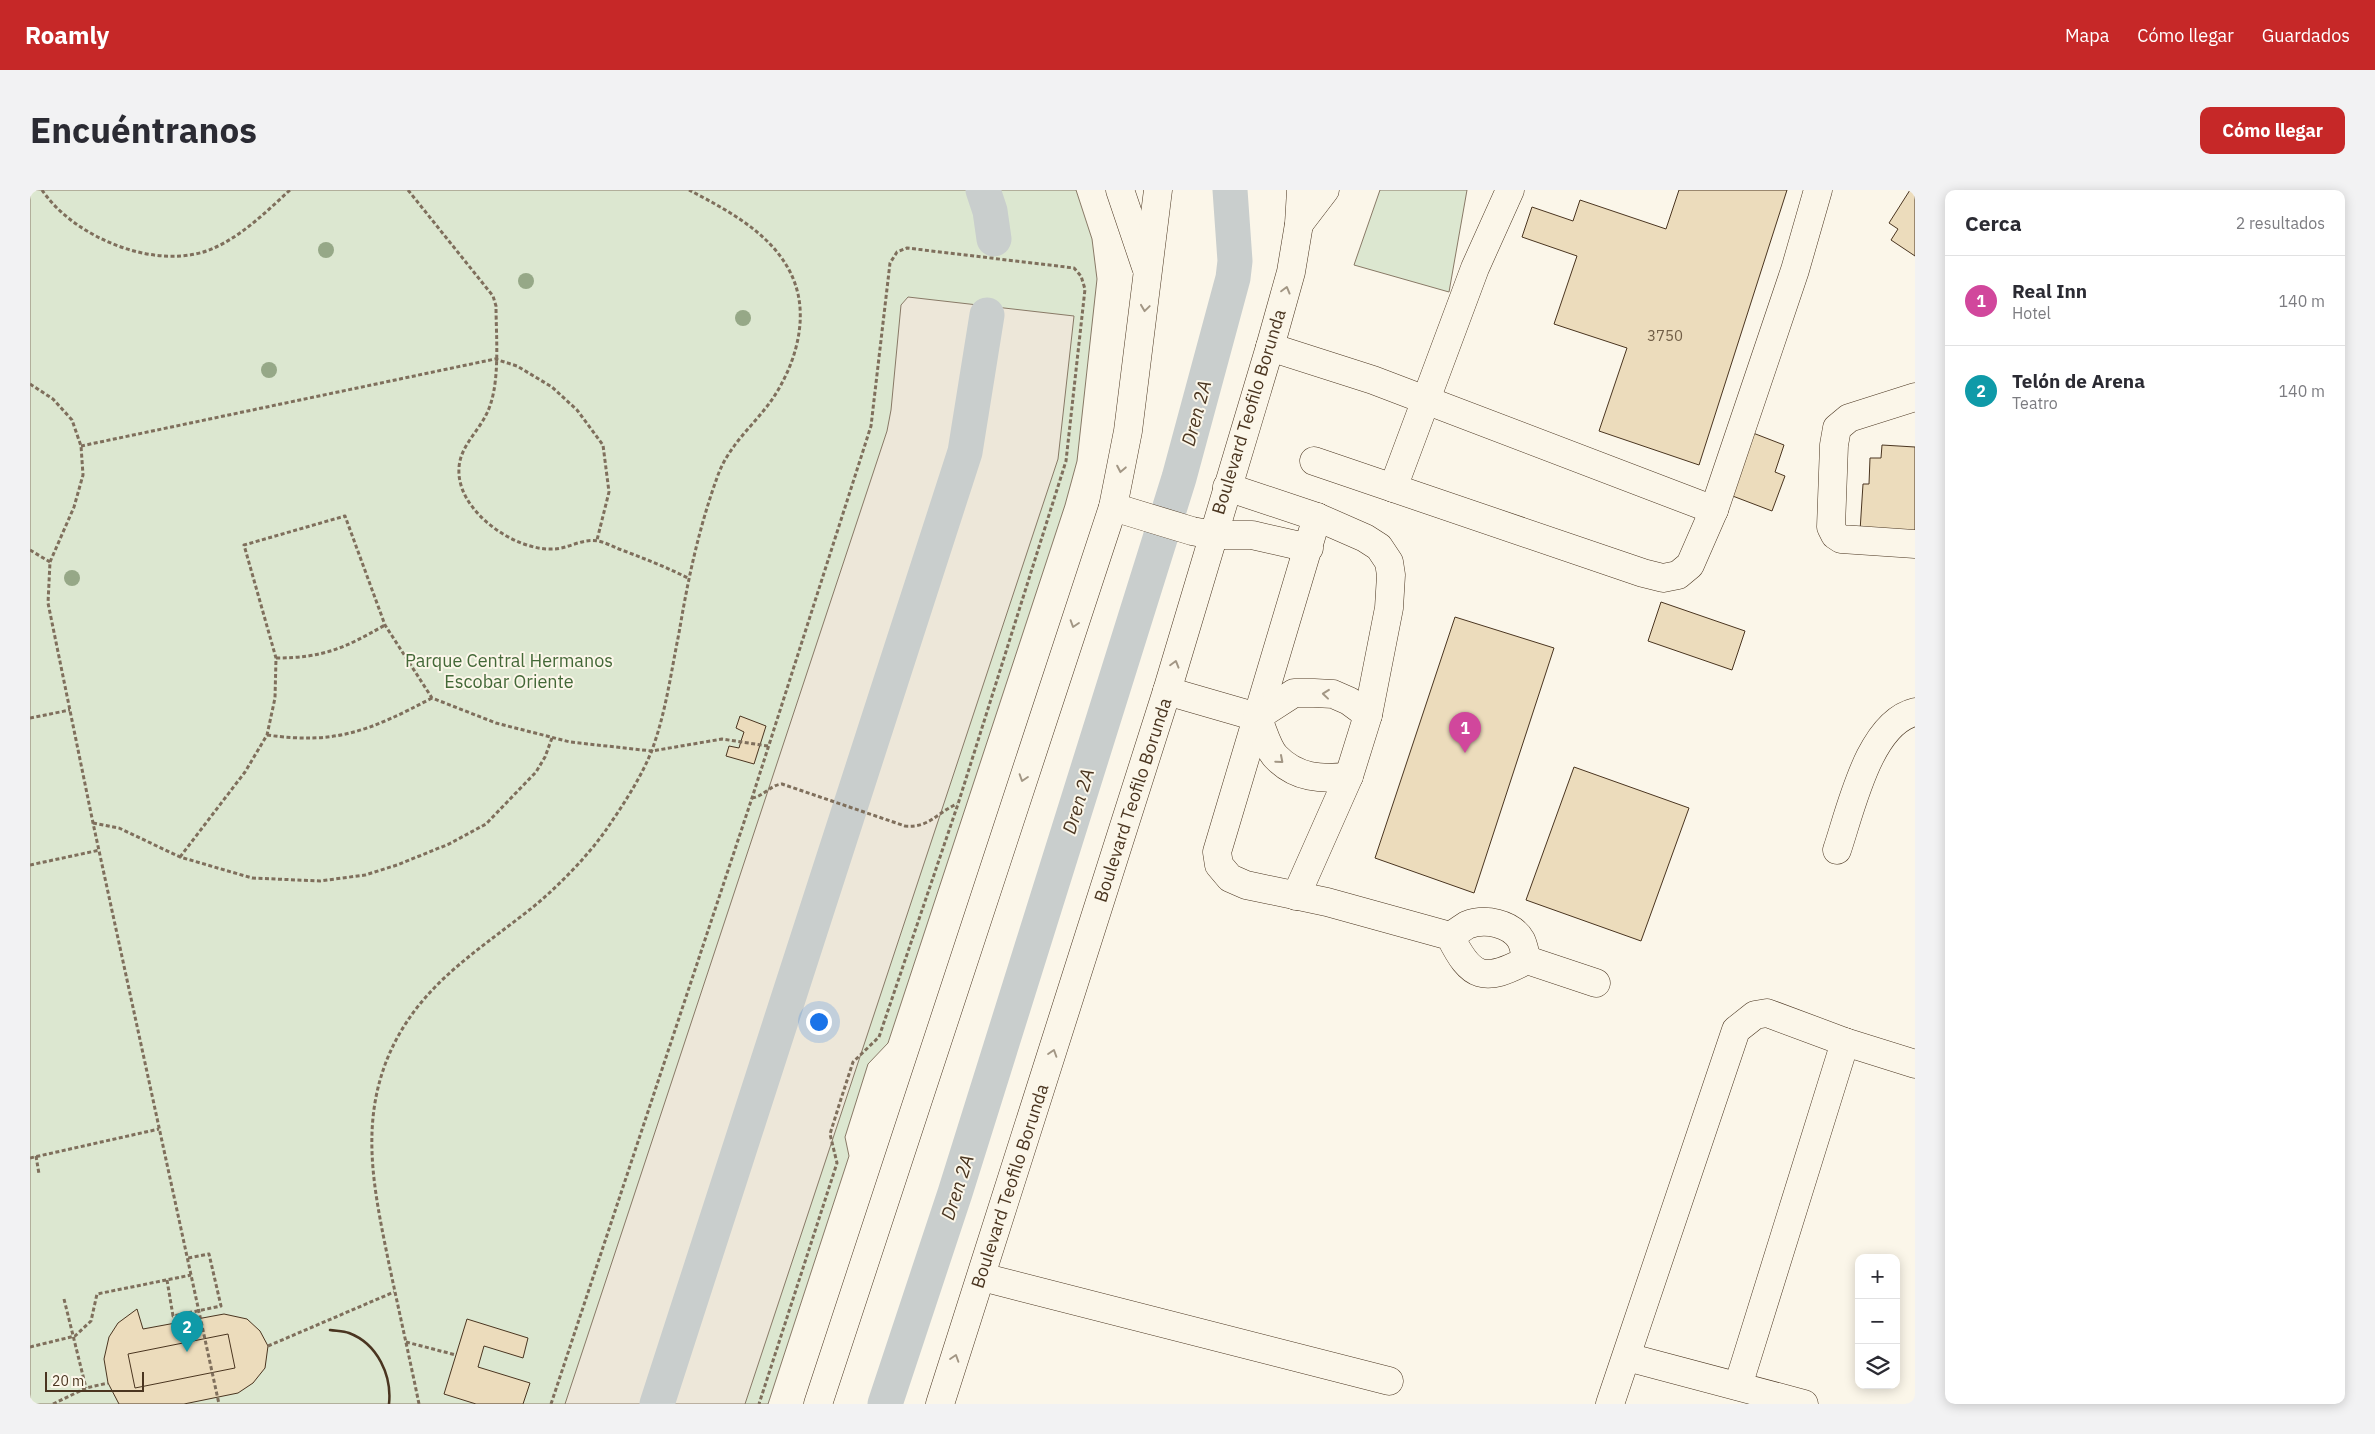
<!DOCTYPE html>
<html lang="es">
<meta charset="utf-8">
<style>
body{margin:0;font-family:"IBM Plex Sans",sans-serif;background:#f2f2f3;color:#2b2b33}
.controls{position:absolute;right:15px;bottom:15px;display:grid;overflow:hidden;border-radius:10px;box-shadow:0 2px 12px #0003}
.controls button{width:45px;height:45px;display:grid;place-items:center;padding:0;border:0;border-bottom:1px solid #e1e1e2;background:#fff;color:#2b2b33;font:25px sans-serif}
.scale{position:absolute;left:15px;bottom:12px;width:99px;box-sizing:border-box;padding-left:5px;border:2px solid #4a3520;border-top:0;font-size:14px;line-height:18px;white-space:nowrap;color:#4a3520;-webkit-text-stroke:4px #fbf6e9;paint-order:stroke}
.you{position:absolute;left:788px;top:831px;width:18px;height:18px;margin:-12px;border:4px solid #fff;border-radius:50%;background:#1a73e8;box-shadow:0 0 0 8px #1a73e833}
.badge{display:grid;place-items:center;width:32px;height:32px;border-radius:50%;background:#c62828;color:#fff;font-size:16px;font-weight:700}
.pin{position:absolute;translate:-50% -41px;filter:drop-shadow(0 1px 2px #0008)}
.pin::after{content:'';position:absolute;top:26px;width:18px;height:15px;background:inherit;clip-path:polygon(0 0,100% 0,50% 100%)}
.list{margin:0;padding:0;list-style:none}
h2{display:flex;justify-content:space-between;align-items:center;height:65px;margin:0;padding:0 20px;font-size:21px}
h2 small{font-size:16px;font-weight:400;color:#7c7c81}
.list li{display:grid;grid-template-columns:32px 1fr auto;gap:15px;align-items:center;box-sizing:border-box;height:90px;padding:0 20px;border-top:1px solid #e1e1e2}
.list b{display:block;font-size:19px;white-space:nowrap}
.list p{margin:0;font-size:16px;white-space:nowrap;color:#7c7c81}
.list em{font-size:16px;font-style:normal;color:#7c7c81}
.icon{flex:none;width:28px;height:28px;fill:none;stroke:currentColor;stroke-width:2;stroke-linecap:round;stroke-linejoin:round}
.map{position:relative;flex:none;width:1885px;height:1214px;overflow:hidden;border-radius:10px}
header{display:flex;align-items:center;gap:30px;box-sizing:border-box;height:70px;padding:0 25px;background:#c62828;color:#fff}
header strong{font-size:24px}
nav{display:flex;gap:28px;margin-inline-start:auto;font-size:18px}
.intro{display:flex;align-items:center;justify-content:space-between;box-sizing:border-box;height:120px;padding:0 30px}
h1{margin:0;font-size:35px}
.button{padding:12px 22px;border-radius:10px;background:#c62828;color:#fff;font-size:18px;font-weight:700}
main{display:flex;gap:30px;padding:0 30px}
aside{flex:1;background:#fff;border-radius:10px;box-shadow:0 2px 12px #0003}
.map>svg:first-child{display:block}
.green{fill:#dce7d0;stroke:#887966}
.parking{fill:#ede7d9;stroke:#887966}
.lines{fill:none;stroke-linecap:round;stroke-linejoin:round}
.canal{stroke:#c9cecd;stroke-width:35}
.building{fill:#ecdcbc;stroke:#4a3520}
.minor-casing{stroke:#4a3520;stroke-width:29}
.major-casing{stroke:#4a3520;stroke-width:29}
.path{stroke:#7f6f5c;stroke-width:3;stroke-dasharray:4 2.5;stroke-linecap:butt}
.minor{stroke:#fbf6e9;stroke-width:28}
.major{stroke:#fbf6e9;stroke-width:28}
.wall{stroke:#4a3520;stroke-width:2.5}
.tree{fill:#96a887}
.oneway{stroke:#a29684}
.labels{text-anchor:middle;stroke-width:4;stroke-linejoin:round;paint-order:stroke}
.number-label{font-size:15px;fill:#725f47}
.street-label{font-size:18px;fill:#4a3520;stroke:#fbf6e9}
.park-label{font-size:18px;fill:#436837;stroke:#fbf6e9}
.water-label{font-size:19px;font-style:italic;fill:#4a3520;stroke:#fbf6e9}
</style>
<header>
<strong>Roamly</strong>
<nav><a>Mapa</a><a>Cómo llegar</a><a>Guardados</a></nav>
</header>
<div class="intro"><h1>Encuéntranos</h1><a class="button">Cómo llegar</a></div>
<main>
<div class="map">
<svg width="1885" height="1214" viewBox="0 0 1885 1214">
<rect width="100%" height="100%" fill="#fbf6e9"/>
<g class="green">
<polygon points="0,0 1046,0 1062,49 1067,89 1047,271 1035,315 858,853 838,874 815,947 819,966 738,1214 0,1214"/>
<polygon points="1350,0 1437,0 1419,102 1324,75"/>
</g>
<polygon class="parking" points="878,107 1044,126 1028,269 715,1214 535,1214 857,241 861,220 871,115"/>
<g class="lines">
<g class="canal">
<polyline points="953,0 960,21 964,49"/>
<polyline points="627,1214 935,262 957,125"/>
<polyline points="855,1214 925,1003 1149,288 1203,88 1205,71 1200,0"/>
</g>
</g>
<g class="building">
<polygon points="1649,0 1757,0 1669,275 1569,241 1597,158 1524,134 1547,66 1492,47 1502,17 1543,31 1550,10 1636,39"/>
<polygon points="1880,0 1885,0 1885,66 1861,50 1868,39 1859,33"/>
<polygon points="1723,243 1754,255 1745,282 1755,286 1742,321 1700,305"/>
<polygon points="1852,255 1885,257 1885,344 1830,341 1833,294 1839,294 1840,268 1851,268"/>
<polygon points="1631,412 1715,441 1702,480 1618,451"/>
<polygon points="1425,427 1524,458 1444,703 1345,668"/>
<polygon points="710,526 736,536 724,574 696,566 699,556 709,558 711,551 714,542 706,538"/>
<polygon points="1544,577 1659,618 1611,751 1496,710"/>
<polygon points="107,1119 113,1139 194,1124 217,1129 230,1141 238,1156 235,1178 223,1193 208,1203 154,1214 89,1214 78,1193 74,1169 79,1147 88,1133"/>
<polygon points="437,1129 498,1148 493,1168 454,1156 448,1177 500,1193 493,1214 446,1214 414,1204"/>
<polygon points="198,1144 205,1178 105,1198 98,1164"/>
</g>
<g class="lines">
<g class="minor-casing">
<g id="minor">
<polyline points="1240,157 1343,190 1684,320"/>
<polyline points="1885,207 1819,228 1807,238 1804,255 1801,337 1805,345 1811,349 1885,354"/>
<polyline points="1284,271 1613,383 1633,388 1648,385 1660,375 1684,320 1765,80 1788,0"/>
<polyline points="1197,297 1287,327 1335,348 1349,357 1359,372 1361,385 1359,418 1338,525 1319,586 1266,706"/>
<polyline points="1363,298 1445,78 1480,0"/>
<polyline points="1083,317 1162,341 1182,345 1222,345 1279,358"/>
<path d="M1287,327L1187,662L1189,675L1200,688L1216,695L1297,712L1420,746C1441,789 1454,793 1497,770L1566,793"/>
<polyline points="1137,501 1227,527 1264,503 1284,503 1303,504 1319,511 1338,525"/>
<path d="M1227,527C1233,539 1237,558 1246,567C1266,588 1292,590 1319,586"/>
<path d="M1807,660C1821,619 1839,533 1885,522"/>
<path d="M1420,746C1426,743 1432,738 1437,735C1455,728 1481,733 1491,750C1494,756 1495,764 1497,770"/>
<polyline points="952,1087 1359,1191"/>
<polyline points="1597,1167 1774,1214"/>
<polyline points="1708,1196 1815,852"/>
<polyline points="1580,1214 1706,840 1725,825 1737,823 1815,852 1885,874"/>
</g>
</g>
<g class="major-casing">
<g id="major">
<polyline points="1090,0 1116,77"/>
<polyline points="1269,34 1295,0"/>
<polyline points="788,1214 1083,317 1098,241 1128,0"/>
<polyline points="910,1214 1137,501 1240,157 1261,82 1269,34 1271,0"/>
</g>
</g>
<g class="path">
<path d="M12,0C44,48 129,83 184,58C213,45 237,21 260,0"/>
<path d="M378,0L463,106L466,116C466,148 471,197 456,225C447,243 430,257 429,278C426,321 485,361 523,359C538,359 552,348 568,351C574,352 582,356 589,359C613,368 636,377 658,388"/>
<polyline points="0,194 23,209 42,230 51,256 53,285 44,317 20,372 18,413 63,633 189,1214"/>
<polyline points="51,256 465,169 487,176 522,197 547,220 573,255 579,302 567,350"/>
<polyline points="0,360 20,372"/>
<path d="M246,468C293,468 315,458 355,435"/>
<polyline points="0,528 40,520"/>
<path d="M237,545C307,555 341,540 402,508"/>
<path d="M722,608C733,607 740,595 752,594L875,636C900,638 906,623 927,614"/>
<polyline points="63,633 89,638 150,667 222,688 290,691 335,685 367,675 419,654 456,634 506,582 515,567 522,548"/>
<polyline points="150,667 215,582 237,545 245,508 246,468 214,355 315,326 355,435 402,508 466,533 540,552 622,561 692,549 738,556"/>
<polyline points="0,675 70,660"/>
<polyline points="6,966 9,984"/>
<polyline points="0,968 129,939"/>
<polyline points="137,1090 143,1126 191,1116 179,1064 158,1068"/>
<polyline points="34,1109 56,1198"/>
<polyline points="376,1152 426,1165"/>
<polyline points="238,1156 364,1102"/>
<polyline points="0,1157 45,1146 61,1131 67,1104 161,1085"/>
<polyline points="23,1214 56,1198 78,1193"/>
<path d="M389,1214C379,1165 368,1117 358,1069C344,1000 330,935 358,867C387,798 442,765 498,721C525,700 557,667 576,640C593,615 611,588 622,560C636,522 641,482 649,443C658,389 669,337 688,285C699,255 723,236 741,211C762,181 776,140 768,104C756,51 703,23 659,0"/>
<polyline points="521,1214 722,608 841,236 860,73 867,62 877,58 1044,78 1051,86 1055,99 1036,271 928,614 849,847 823,872 811,909 800,944 807,973 729,1214"/>
</g>
<use href="#minor" class="minor"/>
<use href="#major" class="major"/>
<path class="wall" d="M300,1140C306,1141 314,1141 319,1143C348,1154 362,1186 359,1214"/>
</g>
<g class="tree">
<circle cx="296" cy="60" r="8"/>
<circle cx="496" cy="91" r="8"/>
<circle cx="713" cy="128" r="8"/>
<circle cx="239" cy="180" r="8"/>
<circle cx="42" cy="388" r="8"/>
</g>
<defs><path id="oneway-chevron" d="M-2-3.5L2.5 0L-2 3.5" fill="none" stroke-width="1.6" stroke-linecap="round" stroke-linejoin="round" transform="scale(1.25)"/></defs>
<g class="oneway">
<use href="#oneway-chevron" transform="translate(1256 100) rotate(-75)"/>
<use href="#oneway-chevron" transform="translate(1115 118) rotate(98)"/>
<use href="#oneway-chevron" transform="translate(1091 279) rotate(101)"/>
<use href="#oneway-chevron" transform="translate(1044 434) rotate(108)"/>
<use href="#oneway-chevron" transform="translate(1145 474) rotate(-74)"/>
<use href="#oneway-chevron" transform="translate(1296 504) rotate(-174)"/>
<use href="#oneway-chevron" transform="translate(1250 570) rotate(41)"/>
<use href="#oneway-chevron" transform="translate(993 588) rotate(108)"/>
<use href="#oneway-chevron" transform="translate(1023 863) rotate(-72)"/>
<use href="#oneway-chevron" transform="translate(925 1168) rotate(-72)"/>
</g>
<g class="labels">
<g class="number-label">
<text x="1635" y="151">3750</text>
</g>
<g class="street-label">
<text transform="translate(1219 222) rotate(-73)" y="6">Boulevard Teofilo Borunda</text>
<text transform="translate(1103 610) rotate(-72)" y="6">Boulevard Teofilo Borunda</text>
<text transform="translate(980 996) rotate(-72)" y="6">Boulevard Teofilo Borunda</text>
</g>
<g class="park-label">
<text x="479" y="477">Parque Central Hermanos<tspan x="479" dy="21">Escobar Oriente</tspan></text>
</g>
<g class="water-label">
<text transform="translate(1166 223) rotate(-75)" y="7">Dren 2A</text>
<text transform="translate(1048 611) rotate(-73)" y="7">Dren 2A</text>
<text transform="translate(927 997) rotate(-72)" y="7">Dren 2A</text>
</g>
</g>
</svg>
<div class="controls">
<button>+</button>
<button>−</button>
<button><svg class="icon" aria-label="layers" viewBox="0 0 24 24"><path d="M12 4l9 5-9 5-9-5zM3 14l9 5 9-5"/></svg></button>
</div>
<div class="scale">20 m</div>
<div class="you"></div>
<div class="pin badge" style="left:1435px;top:563px;background:#d1479c">1</div>
<div class="pin badge" style="left:157px;top:1162px;background:#0f9aa8">2</div>
</div>
<aside>
<h2>Cerca<small>2 resultados</small></h2>
<ul class="list">
<li><span class="badge" style="background:#d1479c">1</span><div><b>Real Inn</b><p>Hotel</p></div><em>140 m</em></li>
<li><span class="badge" style="background:#0f9aa8">2</span><div><b>Telón de Arena</b><p>Teatro</p></div><em>140 m</em></li>
</ul>
</aside>
</main>
